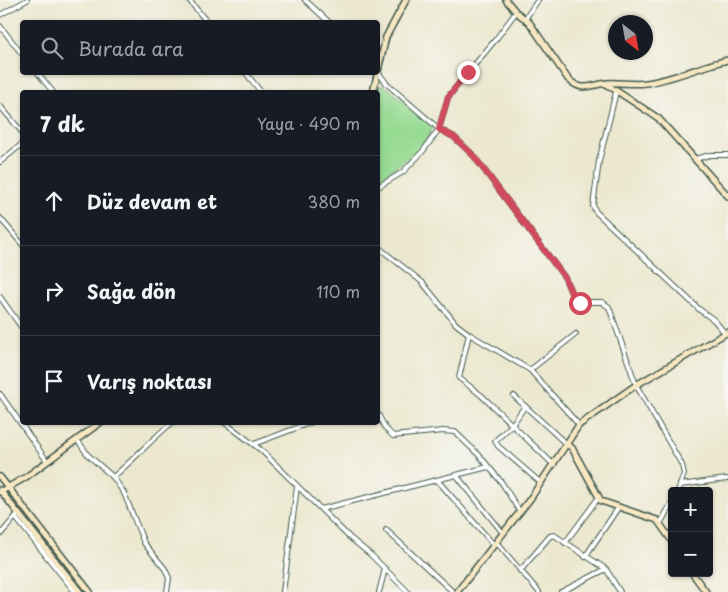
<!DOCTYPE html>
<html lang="tr">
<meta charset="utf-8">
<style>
body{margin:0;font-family:"Playpen Sans",sans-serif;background:#242831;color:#f1f3f6}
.controls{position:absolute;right:15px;bottom:15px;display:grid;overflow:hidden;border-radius:5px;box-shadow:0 1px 4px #0004}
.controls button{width:45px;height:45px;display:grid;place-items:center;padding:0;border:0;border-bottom:1px solid #363941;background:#171b24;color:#f1f3f6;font:25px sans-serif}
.compass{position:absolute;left:608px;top:15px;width:45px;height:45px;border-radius:50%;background:#171b24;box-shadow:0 1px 4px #0004;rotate:149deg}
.stop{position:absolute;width:15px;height:15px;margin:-11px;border:4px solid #d1495b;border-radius:50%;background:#fff}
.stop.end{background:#d1495b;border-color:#fff;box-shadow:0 1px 5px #0008}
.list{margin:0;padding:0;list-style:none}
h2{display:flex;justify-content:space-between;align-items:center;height:65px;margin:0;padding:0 20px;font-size:21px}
h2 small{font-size:16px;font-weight:400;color:#9ea1a6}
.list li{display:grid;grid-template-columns:32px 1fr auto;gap:15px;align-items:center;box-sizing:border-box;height:90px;padding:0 20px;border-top:1px solid #363941}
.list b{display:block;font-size:19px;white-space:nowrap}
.list em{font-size:16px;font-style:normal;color:#9ea1a6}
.icon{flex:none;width:28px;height:28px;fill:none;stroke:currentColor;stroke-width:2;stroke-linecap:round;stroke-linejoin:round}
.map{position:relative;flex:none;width:728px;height:592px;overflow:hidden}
.search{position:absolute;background:#171b24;box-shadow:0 1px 4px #0004;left:20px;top:20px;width:360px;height:55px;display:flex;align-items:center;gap:12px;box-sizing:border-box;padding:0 18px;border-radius:5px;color:#9ea1a6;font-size:19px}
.panel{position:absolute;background:#171b24;box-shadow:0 1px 4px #0004;left:20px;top:90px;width:360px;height:335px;border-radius:5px}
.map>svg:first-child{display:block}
.green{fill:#96da92;stroke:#5a8c63}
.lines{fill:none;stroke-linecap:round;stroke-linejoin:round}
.street-casing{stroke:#3e574b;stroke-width:6}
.secondary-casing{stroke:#3e574b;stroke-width:8}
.street{stroke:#fff;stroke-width:4}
.secondary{stroke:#f7e8c3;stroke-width:5}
.route{stroke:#d1495b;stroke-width:6}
</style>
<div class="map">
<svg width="728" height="592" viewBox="0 0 728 592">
<rect width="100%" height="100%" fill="#f6f6f2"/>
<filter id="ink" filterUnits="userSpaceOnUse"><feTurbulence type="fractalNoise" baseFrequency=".02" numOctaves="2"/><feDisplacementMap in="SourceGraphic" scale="10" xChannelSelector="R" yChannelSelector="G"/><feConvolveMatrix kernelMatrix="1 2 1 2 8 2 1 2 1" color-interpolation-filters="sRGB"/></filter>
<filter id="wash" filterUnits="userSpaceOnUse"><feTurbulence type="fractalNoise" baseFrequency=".0096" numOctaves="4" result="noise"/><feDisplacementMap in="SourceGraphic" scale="20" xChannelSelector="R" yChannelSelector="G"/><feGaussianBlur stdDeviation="1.12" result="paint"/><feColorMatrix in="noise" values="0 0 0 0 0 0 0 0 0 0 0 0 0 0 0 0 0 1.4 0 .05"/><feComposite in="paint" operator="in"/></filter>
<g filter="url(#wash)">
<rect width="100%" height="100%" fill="#ece8cf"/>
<polygon class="green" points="384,85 434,126 421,148 378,180 377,92 379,87"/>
</g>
<g filter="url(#ink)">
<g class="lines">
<g class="street-casing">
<g id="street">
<polyline points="189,0 207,22"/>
<polyline points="305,0 329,22"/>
<polyline points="0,15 27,0"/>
<polyline points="525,19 538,0"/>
<polyline points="0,26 22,54"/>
<polyline points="37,72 53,92"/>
<polyline points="245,72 261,92"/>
<polyline points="378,72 387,84 439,129 454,137 473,155 565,278 575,302 602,302 609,307 636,385 682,465 684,474 678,491"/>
<polyline points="616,92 599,161 593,206 596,212 700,310 714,320 724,332"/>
<polyline points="0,106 22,132"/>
<polyline points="695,159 710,155 728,155"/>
<polyline points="0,162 22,144"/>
<polyline points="378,187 403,172 423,151 439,129 448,97 496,39 516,12"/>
<polyline points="0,218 22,244"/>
<polyline points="378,247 422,282 456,324 469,334 530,370 579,425"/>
<polyline points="0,297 22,328"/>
<polyline points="469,334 459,378 481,395 554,465"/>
<polyline points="530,370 576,334"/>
<polyline points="0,394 47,461"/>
<polyline points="514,396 565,443"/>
<polyline points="525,406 512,425 495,441 498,446 541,483"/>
<polyline points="378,414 385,428 393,436 443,431 455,432 479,455 502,483 520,512"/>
<polyline points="224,422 261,450 349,537 371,555 408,592"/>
<polyline points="78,441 88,455 113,477 124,493 144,543 165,569 169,578 167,592"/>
<polyline points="254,444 312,422"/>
<polyline points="457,476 503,533"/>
<path d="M113,477C134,460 151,439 173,422"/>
<polyline points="438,481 494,545"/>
<polyline points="680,485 727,479"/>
<polyline points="321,509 488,467"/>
<polyline points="15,517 75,592"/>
<polyline points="660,524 672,502"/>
<polyline points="386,530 453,592"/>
<polyline points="0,535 17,515"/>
<polyline points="496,542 539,592"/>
<polyline points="565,543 599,497"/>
<polyline points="585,557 618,508"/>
<polyline points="520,571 550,536 554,535 606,569"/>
<polyline points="283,592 297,487"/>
<polyline points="379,592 385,569"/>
<polyline points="561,592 606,569 620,592"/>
</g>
</g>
<g class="secondary-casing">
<g id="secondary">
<path d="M506,0L516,12L529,22L568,79C583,93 589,85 607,83C620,82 633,85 646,83C675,79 700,66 728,60"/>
<polyline points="606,84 658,118 728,196"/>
<polyline points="373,92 386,37 406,0"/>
<polyline points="565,443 572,448 601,501 657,520 672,541"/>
<polyline points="0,477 90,592"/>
<polyline points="0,490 80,592"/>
<polyline points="0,492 26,477 101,422"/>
<polyline points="692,573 706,592"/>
<polyline points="457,592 530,499 579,425 636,385 728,332"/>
</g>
</g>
<use href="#street" class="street"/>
<use href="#secondary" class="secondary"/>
</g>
</g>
<g class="lines" filter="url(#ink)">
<polyline class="route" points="468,72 448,97 439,129 454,137 473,155 565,278 575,302 580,303"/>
</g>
</svg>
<div class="controls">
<button>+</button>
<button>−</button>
</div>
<svg class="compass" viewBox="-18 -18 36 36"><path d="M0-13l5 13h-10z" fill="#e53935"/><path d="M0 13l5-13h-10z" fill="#9ea1a6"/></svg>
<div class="stop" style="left:580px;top:303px"></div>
<div class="stop end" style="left:468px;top:72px"></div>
<div class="search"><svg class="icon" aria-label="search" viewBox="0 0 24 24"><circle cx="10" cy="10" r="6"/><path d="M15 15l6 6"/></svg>Burada ara</div>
<section class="panel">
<h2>7 dk<small>Yaya · 490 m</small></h2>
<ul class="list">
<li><svg class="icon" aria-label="ahead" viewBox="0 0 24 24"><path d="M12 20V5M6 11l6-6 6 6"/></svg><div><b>Düz devam et</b></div><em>380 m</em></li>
<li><svg class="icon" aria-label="right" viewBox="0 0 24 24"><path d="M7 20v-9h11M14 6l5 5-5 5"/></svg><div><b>Sağa dön</b></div><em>110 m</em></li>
<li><svg class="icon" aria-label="arrive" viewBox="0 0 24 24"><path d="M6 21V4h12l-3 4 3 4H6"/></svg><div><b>Varış noktası</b></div></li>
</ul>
</section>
</div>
